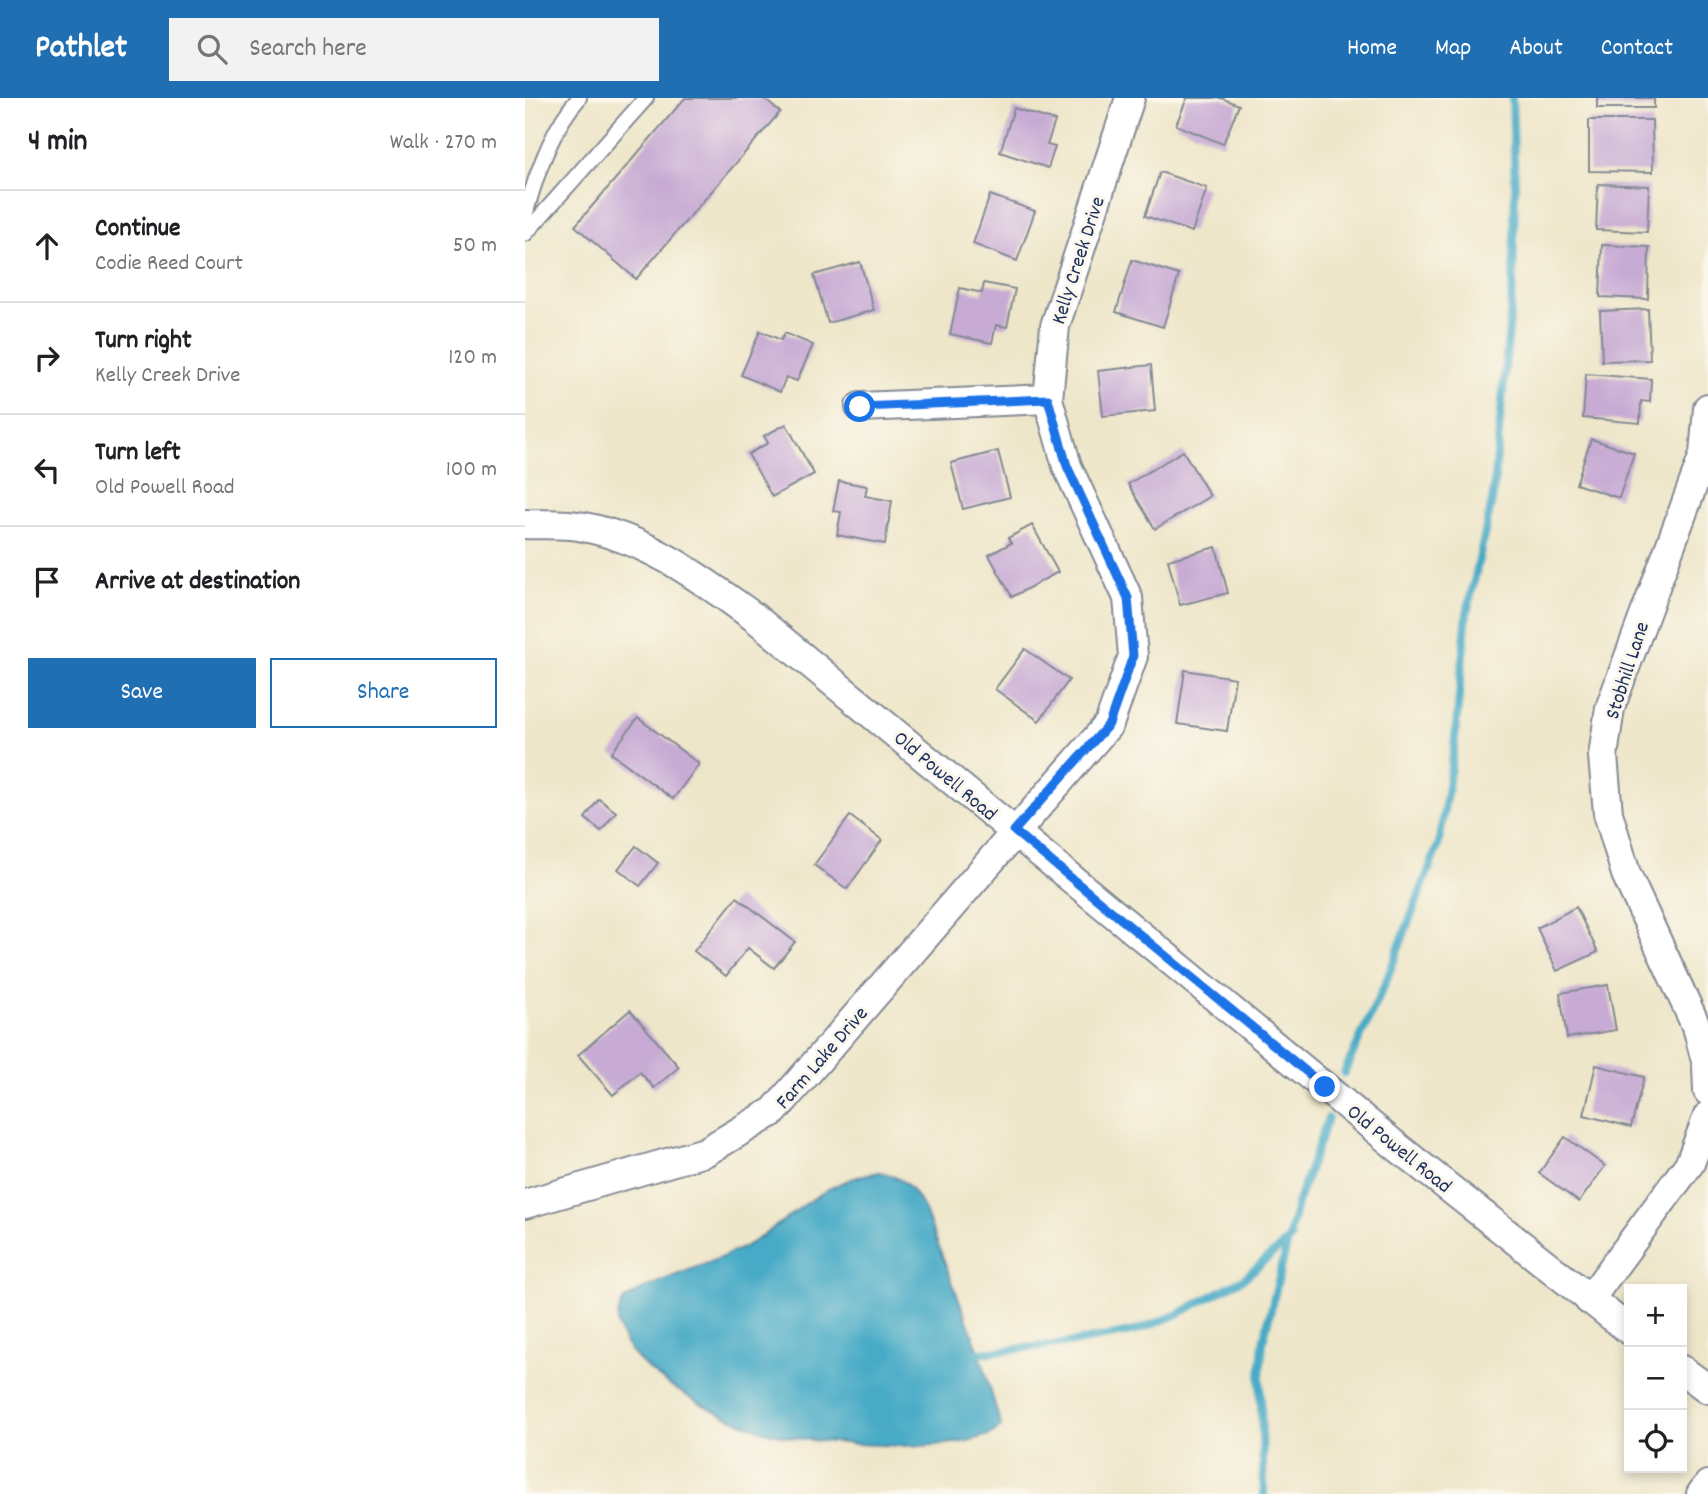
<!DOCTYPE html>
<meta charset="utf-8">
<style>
body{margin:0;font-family:Dekko,sans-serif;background:#f2f2f2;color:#202124}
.controls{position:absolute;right:21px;bottom:21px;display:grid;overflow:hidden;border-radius:0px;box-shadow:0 4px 10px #0003}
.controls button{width:63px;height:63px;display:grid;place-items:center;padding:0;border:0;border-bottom:2px solid #e0e0e0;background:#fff;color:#202124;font:35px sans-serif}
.stop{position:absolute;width:21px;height:21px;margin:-16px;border:5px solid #1a73e8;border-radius:50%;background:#fff}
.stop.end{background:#1a73e8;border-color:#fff;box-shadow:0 2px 7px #0008}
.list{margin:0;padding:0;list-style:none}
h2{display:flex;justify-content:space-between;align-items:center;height:91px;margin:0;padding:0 28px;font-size:30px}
h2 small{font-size:23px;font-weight:400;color:#757577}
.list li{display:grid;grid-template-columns:46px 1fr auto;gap:21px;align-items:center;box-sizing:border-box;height:112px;padding:0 28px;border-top:2px solid #e0e0e0}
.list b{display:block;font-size:26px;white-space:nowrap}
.list p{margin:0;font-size:23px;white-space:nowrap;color:#757577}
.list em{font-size:23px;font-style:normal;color:#757577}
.actions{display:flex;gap:14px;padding:21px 28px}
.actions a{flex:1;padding:16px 0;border:2px solid #1f6fb2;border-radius:0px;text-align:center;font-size:24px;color:#1f6fb2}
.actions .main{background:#1f6fb2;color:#fff}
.icon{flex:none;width:38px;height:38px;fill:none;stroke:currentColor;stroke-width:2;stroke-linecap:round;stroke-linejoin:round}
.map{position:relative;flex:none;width:1183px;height:1396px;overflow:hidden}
header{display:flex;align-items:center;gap:42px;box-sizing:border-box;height:98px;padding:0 35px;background:#1f6fb2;color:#fff}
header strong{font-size:33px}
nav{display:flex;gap:38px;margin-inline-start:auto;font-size:24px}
.search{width:490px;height:63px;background:#f2f2f2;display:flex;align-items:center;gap:18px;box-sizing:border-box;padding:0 24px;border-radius:0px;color:#757577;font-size:26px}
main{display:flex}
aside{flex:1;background:#fff}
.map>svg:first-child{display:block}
.water{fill:#46aac6;stroke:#306c92;stroke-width:2}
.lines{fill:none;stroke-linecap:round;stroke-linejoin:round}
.stream{stroke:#46aac6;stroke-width:8}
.building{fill:#c8abd4}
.service-casing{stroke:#848a94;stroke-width:18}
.minor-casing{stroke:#848a94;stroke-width:32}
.service{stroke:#fff;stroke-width:14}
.minor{stroke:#fff;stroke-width:28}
.route{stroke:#1a73e8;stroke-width:9}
.labels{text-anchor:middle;stroke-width:6;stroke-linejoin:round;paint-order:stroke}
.street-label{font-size:21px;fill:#1b2f5e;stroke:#fbf7ec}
</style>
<header>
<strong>Pathlet</strong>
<div class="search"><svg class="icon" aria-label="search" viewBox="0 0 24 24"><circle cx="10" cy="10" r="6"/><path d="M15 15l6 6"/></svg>Search here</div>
<nav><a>Home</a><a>Map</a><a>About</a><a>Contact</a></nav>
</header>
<main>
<aside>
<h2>4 min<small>Walk · 270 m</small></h2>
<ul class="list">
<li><svg class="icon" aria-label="ahead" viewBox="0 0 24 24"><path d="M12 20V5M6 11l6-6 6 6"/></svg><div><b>Continue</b><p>Codie Reed Court</p></div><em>50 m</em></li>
<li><svg class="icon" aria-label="right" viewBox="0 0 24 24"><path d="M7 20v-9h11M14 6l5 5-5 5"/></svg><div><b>Turn right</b><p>Kelly Creek Drive</p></div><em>120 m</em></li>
<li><svg class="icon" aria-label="left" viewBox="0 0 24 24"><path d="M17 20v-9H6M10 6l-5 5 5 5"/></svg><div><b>Turn left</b><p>Old Powell Road</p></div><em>100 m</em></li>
<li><svg class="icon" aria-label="arrive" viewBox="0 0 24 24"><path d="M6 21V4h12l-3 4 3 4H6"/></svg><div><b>Arrive at destination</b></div></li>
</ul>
<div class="actions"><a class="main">Save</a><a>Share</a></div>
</aside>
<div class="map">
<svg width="1183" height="1396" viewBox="0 0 1183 1396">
<rect width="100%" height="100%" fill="#fbf7ec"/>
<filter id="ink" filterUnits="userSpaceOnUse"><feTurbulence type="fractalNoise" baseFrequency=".0143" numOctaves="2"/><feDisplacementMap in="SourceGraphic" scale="14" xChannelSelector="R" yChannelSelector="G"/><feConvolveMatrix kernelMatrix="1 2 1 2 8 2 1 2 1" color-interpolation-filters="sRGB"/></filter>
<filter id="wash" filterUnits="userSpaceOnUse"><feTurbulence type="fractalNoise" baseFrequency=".00686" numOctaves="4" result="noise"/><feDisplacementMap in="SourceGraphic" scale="28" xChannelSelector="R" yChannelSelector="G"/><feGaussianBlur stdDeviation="1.57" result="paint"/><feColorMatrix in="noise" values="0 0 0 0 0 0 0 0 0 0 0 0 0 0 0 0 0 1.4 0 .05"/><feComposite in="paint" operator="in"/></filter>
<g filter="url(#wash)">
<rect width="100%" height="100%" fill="#eee6c9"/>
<path class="water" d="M355,1074C382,1081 387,1090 400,1113L455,1256L476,1328C452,1360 286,1346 247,1335C201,1322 106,1278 93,1228C91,1218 95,1210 99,1202C138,1177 186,1168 226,1145C274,1116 295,1083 355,1074Z"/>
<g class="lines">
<g class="stream">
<polyline points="819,975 860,886 914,745 929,650 942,515 968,398 988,187 990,89 987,0"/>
<polyline points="448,1256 551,1244 611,1233 653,1216 718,1181 766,1140"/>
<polyline points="739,1396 735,1278 738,1244 772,1106 803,1020"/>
</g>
</g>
<g id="blocks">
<g class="building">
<polygon points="160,0 238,0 255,14 111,181 50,128"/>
<polygon points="662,0 696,0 714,7 698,46 651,27"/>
<rect x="1072" y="0" width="57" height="10"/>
<polygon points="489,10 530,23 522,47 530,49 523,70 475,54"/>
<polygon points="1064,22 1127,22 1128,74 1064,73"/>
<polygon points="635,74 682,90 667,134 620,118"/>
<polygon points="1073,86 1124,88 1122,134 1071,132"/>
<polygon points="465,97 510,113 492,163 448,146"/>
<polygon points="1077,147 1124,149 1123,201 1075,199"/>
<polygon points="607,162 654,177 638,229 591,214"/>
<polygon points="335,164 349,212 303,225 289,177"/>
<polygon points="459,185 490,191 482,229 471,227 467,245 425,236 435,190 457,195"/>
<polygon points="1123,211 1125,262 1077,263 1075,213"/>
<polygon points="235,233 256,242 260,235 288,247 272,283 261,279 255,294 216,277"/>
<polygon points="626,267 630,313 578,318 573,273"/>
<polygon points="1061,276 1126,281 1125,304 1116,303 1115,325 1058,320"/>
<polygon points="261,326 289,376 247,399 223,356 243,345 239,338"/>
<polygon points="1066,341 1109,355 1094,400 1051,386"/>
<polygon points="473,353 485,399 438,411 426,365"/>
<polygon points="658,353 685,398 630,431 603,386"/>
<polygon points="314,383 342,388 340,398 367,403 360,446 312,437 316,414 308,413"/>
<polygon points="507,427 533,474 487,499 464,457 486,445 483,440"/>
<polygon points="691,449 703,495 655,507 643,462"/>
<polygon points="500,551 544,582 514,623 470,591"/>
<polygon points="660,572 710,580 702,633 652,626"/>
<polygon points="113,620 174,666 148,701 86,655"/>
<polygon points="74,701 91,714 76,733 60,720"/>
<polygon points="325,718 357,742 322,791 289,767"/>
<polygon points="111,748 133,765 115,788 93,771"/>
<polygon points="212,799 270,844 249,870 223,850 201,878 169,853"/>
<polygon points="1051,809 1073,854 1032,873 1012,830"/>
<polygon points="1083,887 1091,932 1042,940 1035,895"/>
<polygon points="105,912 154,969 129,990 115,974 88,997 53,957"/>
<polygon points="1071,967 1119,979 1106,1029 1059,1017"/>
<polygon points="1040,1039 1080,1068 1054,1104 1014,1075"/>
</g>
</g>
</g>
<g filter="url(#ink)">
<use href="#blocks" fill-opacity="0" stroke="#848a94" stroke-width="2"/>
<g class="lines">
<g class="service-casing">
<g id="service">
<path d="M0,118C10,79 27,30 54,0"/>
<polyline points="0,136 121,0"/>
</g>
</g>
<g class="minor-casing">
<g id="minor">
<polyline points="335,309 523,301"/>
<polyline points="1183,310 1179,357 1085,610 1078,658 1083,715 1101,776 1173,932 1182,967 1183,993"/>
<path d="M0,426C19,427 40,425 59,429C125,442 176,481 229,519L871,1048L1104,1232"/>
<polyline points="0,1106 180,1054 249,1013 584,626 608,558 603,500 542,368 523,301 530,228 605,0"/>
<polyline points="1064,1202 1165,1065 1183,1018"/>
<polyline points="1157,1272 1183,1291"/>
<polyline points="1176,1396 1183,1387"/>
</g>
</g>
<use href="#service" class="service"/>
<use href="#minor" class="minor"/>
</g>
</g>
<g class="lines" filter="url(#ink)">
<polyline class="route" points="335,309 523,301 542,368 603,500 608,558 584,626 489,733 800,989"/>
</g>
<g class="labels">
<g class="street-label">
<text transform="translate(552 162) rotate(-72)" y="7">Kelly Creek Drive</text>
<text transform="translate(1101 572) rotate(-72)" y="7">Stobhill Lane</text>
<text transform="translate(421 677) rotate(40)" y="7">Old Powell Road</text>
<text transform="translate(296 959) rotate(-49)" y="7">Farm Lake Drive</text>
<text transform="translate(875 1050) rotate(39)" y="7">Old Powell Road</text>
</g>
</g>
</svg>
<div class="controls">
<button>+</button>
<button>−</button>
<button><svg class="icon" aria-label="locate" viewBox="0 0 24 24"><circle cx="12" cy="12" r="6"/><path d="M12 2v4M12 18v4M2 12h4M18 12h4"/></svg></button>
</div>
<div class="stop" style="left:335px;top:309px"></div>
<div class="stop end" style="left:800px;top:989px"></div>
</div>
</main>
